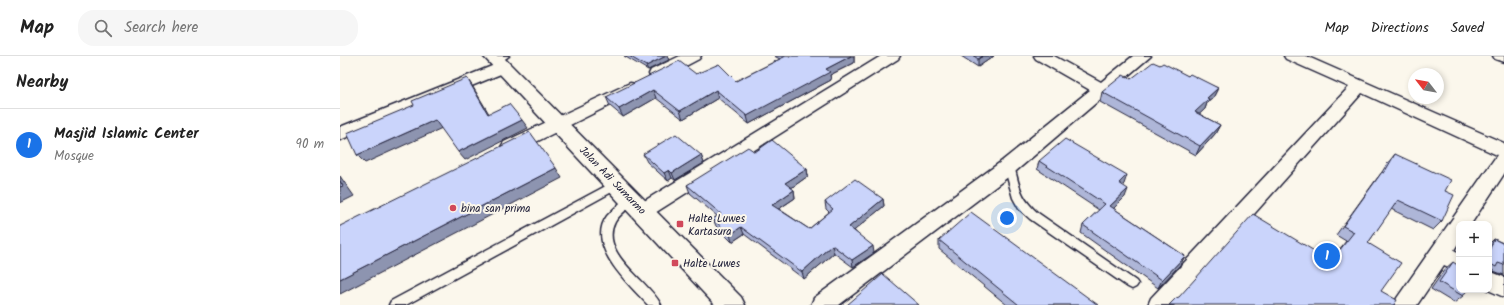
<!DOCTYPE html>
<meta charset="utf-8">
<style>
body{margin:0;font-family:Kalam,sans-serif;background:#f6f6f6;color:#222}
.controls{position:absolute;right:12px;bottom:12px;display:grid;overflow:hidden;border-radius:8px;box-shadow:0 2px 6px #0003}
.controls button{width:36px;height:36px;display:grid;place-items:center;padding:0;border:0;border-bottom:1px solid #e0e0e0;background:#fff;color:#222;font:20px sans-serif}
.compass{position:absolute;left:1068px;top:12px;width:36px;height:36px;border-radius:50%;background:#fff;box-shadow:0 2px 6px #0003;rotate:301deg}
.you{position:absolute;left:667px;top:162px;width:14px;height:14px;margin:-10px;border:3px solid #fff;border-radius:50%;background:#1a73e8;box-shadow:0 0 0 6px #1a73e833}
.badge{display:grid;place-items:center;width:26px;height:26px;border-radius:50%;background:#1a73e8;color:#fff;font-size:13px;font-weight:700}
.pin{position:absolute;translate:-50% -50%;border:2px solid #fff;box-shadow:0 1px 4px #0006}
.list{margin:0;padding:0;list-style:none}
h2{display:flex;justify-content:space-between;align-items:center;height:52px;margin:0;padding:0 16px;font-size:17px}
h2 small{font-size:13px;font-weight:400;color:#767676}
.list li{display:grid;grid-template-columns:26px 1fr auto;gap:12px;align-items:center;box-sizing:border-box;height:72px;padding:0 16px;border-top:1px solid #e0e0e0}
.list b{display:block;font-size:15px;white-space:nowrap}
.list p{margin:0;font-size:13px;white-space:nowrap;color:#767676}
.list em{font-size:13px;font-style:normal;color:#767676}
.icon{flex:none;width:22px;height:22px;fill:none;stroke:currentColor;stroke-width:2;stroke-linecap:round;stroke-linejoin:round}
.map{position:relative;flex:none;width:1164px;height:249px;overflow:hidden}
header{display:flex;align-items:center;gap:24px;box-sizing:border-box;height:56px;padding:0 20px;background:#fff;border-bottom:1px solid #e0e0e0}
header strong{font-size:19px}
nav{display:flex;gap:22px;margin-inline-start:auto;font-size:14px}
.search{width:280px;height:36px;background:#f6f6f6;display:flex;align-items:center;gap:10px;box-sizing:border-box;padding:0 14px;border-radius:16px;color:#767676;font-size:15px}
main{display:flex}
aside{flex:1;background:#fff}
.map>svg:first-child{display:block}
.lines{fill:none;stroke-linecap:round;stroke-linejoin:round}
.lane-casing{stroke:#22223b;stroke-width:3}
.street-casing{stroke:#22223b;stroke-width:3}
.secondary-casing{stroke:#22223b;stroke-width:3}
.lane{fill:#fbf7ec;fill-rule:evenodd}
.street{fill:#fbf7ec;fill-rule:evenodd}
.secondary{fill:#fbf7ec;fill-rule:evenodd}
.wall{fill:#aeb6d8;stroke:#22223b}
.shaded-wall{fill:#8d94b0;stroke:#22223b}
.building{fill:#cad4fb;stroke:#22223b}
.poi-dot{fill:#d1495b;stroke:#fbf7ec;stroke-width:1.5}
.labels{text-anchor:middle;stroke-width:4;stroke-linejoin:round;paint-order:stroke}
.street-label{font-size:11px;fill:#22223b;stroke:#fbf7ec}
.poi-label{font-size:11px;fill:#22223b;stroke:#fbf7ec;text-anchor:start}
</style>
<header>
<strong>Map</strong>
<div class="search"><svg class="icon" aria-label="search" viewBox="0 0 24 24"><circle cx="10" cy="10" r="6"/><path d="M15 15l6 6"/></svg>Search here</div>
<nav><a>Map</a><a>Directions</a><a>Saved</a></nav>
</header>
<main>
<aside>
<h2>Nearby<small></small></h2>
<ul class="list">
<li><span class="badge">1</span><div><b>Masjid Islamic Center</b><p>Mosque</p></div><em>90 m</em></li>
</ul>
</aside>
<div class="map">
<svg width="1164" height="249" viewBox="0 0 1164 249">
<rect width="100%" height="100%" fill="#fbf7ec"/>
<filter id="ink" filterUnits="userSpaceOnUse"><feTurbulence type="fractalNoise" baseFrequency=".025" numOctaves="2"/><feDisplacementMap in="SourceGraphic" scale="8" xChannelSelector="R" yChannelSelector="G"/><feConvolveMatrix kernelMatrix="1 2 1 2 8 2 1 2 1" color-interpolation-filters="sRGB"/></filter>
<g filter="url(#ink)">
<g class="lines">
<g class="lane-casing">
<g id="lane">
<polygon points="159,0 169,0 159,7 153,7 152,5"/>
<path d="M669,106L672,107L674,110C680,132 680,141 698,157L796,225L798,228L796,231L792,233L788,231L690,163L679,153L673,142L664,110L666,107Z"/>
<polygon points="277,124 281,125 282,128 281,131 66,249 49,249 51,245"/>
<path d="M291,139L295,140L296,143C291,152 280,157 275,166C258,198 310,225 321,249H308C290,229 245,190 267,160C273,153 281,147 287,140Z"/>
</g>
</g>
<g class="street-casing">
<g id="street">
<polygon points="340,0 361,0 359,3 323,22 317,23 311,22 309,18 311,14"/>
<polygon points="541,0 560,0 558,3 310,160 303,163 296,160 293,155 296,150"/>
<polygon points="694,0 714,0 761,26 793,0 811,0 676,115 499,249 471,249 474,242 662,105 750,34 696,3"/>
<polygon points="944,0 966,0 1164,87 1164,118 1131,168 1119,168 1119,186 1114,194 1119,197 1119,216 1104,209 1077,249 1054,249 1057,242 1157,99 1022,37 833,249 808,249 811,242 1009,31 946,3"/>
<polygon points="1153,0 1164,0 1164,6 1155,3"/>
<polygon points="162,6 168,7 170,11 168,15 0,84 0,71"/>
<polygon points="290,27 296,28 298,32 296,36 176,96 170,98 164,96 161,91 164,86"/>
<polygon points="1149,215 1164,221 1164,241 1148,234 1149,234"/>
</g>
</g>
<g class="secondary-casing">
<polygon id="secondary" points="143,0 162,0 401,241 405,249 375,249"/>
</g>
<use href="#lane" class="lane"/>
<use href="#street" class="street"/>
<use href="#secondary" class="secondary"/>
</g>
<g class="wall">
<polygon points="284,0 327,0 329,4 308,14"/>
<polygon points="434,0 514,0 514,7 490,19 491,24 409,68 378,42 343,63 316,42 283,61 270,50 266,41 356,18 396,25 440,3"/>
<polygon points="621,0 654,0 638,11"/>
<polygon points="820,9 878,32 873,42 867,47 865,53 859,58 880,69 875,78 856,99 760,46 762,36"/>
<polygon points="415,96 467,113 468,120 451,132 454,134 455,142 439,153 469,173 489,156 486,153 485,146 543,143 544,150 514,174 534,197 513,211 494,197 464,223 404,178 392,186 376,170 373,163 377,160 350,137 347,129"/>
<polygon points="303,98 361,99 364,107 335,124 332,122 328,125 307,106"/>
<polygon points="1055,98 1105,135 1102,165 1093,174 1051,153 1028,187 1041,235 991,204 1006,185 996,179 1035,125 1042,116 1047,108"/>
<polygon points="699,105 784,128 782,129 785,141 773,152 845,200 840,209 818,232 741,177 743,169 759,154 697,113"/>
<polygon points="1154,183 1163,187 1164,184 1164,219 1151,214 1149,216 1149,188"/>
<polygon points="599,184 758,249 667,249 599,193"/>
<polygon points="1113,206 1123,240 1114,247 1091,233 1105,213"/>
</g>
<g class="shaded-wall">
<polygon points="326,0 327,0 329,4 308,14 306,10"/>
<polygon points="511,0 514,0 514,7 490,19 491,24 409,68 407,60 486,13"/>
<polygon points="643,0 654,0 638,11 638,3"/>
<polygon points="127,22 133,31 154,66 148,58"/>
<polygon points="878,32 873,42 867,47 865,53 851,66 855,56 867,42"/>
<polygon points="313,34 316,42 283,61 279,53"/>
<polygon points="376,34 378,42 343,63 340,55"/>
<polygon points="95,64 102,72 25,107 17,99"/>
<polygon points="182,64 188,72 125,104 118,96"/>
<polygon points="880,69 875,78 856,99 860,90"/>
<polygon points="361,99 364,107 335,124 332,117"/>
<polygon points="216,112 222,122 0,238 0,223"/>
<polygon points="467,113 468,120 447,135 445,127"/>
<polygon points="329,114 332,122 328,125 324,117"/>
<polygon points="787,119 784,128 776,136 779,127"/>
<polygon points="0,120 2,123 14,140 0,147"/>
<polygon points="788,133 785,141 767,159 770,150"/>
<polygon points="454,134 455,142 434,156 432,149"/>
<polygon points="543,143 544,150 510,178 509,171"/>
<polygon points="401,171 404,178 392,186 390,179"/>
<polygon points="492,189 494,197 464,223 462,216"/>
<polygon points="533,190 534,197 513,211 512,204"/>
<polygon points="845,200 840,209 818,232 822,224"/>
</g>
<g class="building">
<polygon points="289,0 326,0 306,10"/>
<polygon points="446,0 511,0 486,13 490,16 407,60 376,34 340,55 313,34 279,53 266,41 339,5 356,18 379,8 396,25"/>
<polygon points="634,0 643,0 638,3"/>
<polygon points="813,6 820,9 823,7 848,20 850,18 878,32 867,42 869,43 855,56 880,69 860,90 762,36 783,19 791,23"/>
<polygon points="127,22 148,58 169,48 182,64 118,96 95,64 17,99 7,77 74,49 72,45"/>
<polygon points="190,76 216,112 0,223 0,170"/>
<polygon points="336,78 361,99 332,117 329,114 324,117 303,98"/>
<polygon points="725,83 787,119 779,127 788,133 770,150 845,200 822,224 743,169 765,148 699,105"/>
<polygon points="432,84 467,113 445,127 454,134 432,149 469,173 493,153 485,146 515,123 543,143 509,171 533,190 512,204 492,189 462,216 401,171 390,179 373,163 381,158 347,129 408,91 415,96"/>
<polygon points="1055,98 1111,124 1105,135 1114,139 1102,165 1058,144 1028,187 1061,207 1041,235 1057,244 1054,249 829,249 836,242 839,241 913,158 991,205 1014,176 1003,170 1042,116 1044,117"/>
<polygon points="0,125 3,130 0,131"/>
<polygon points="631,156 758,249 679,249 599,184"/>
<polygon points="1154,183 1164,188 1164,209 1158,207 1156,211 1149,207 1149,195"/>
<polygon points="1113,206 1119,210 1119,234 1127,234 1123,240 1099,226"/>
<polygon points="543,218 579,249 507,249"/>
</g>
</g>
<g class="poi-dot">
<circle cx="113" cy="152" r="4"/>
<rect x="336" y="164" width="8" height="8" rx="2"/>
<rect x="331" y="203" width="8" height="8" rx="2"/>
</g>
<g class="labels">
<g class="street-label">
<text transform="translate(273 124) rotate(46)" y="4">Jalan Adi Sumarmo</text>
</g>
<g class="poi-label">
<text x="121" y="156">bina san prima</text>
<text x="348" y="166">Halte Luwes<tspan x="348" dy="13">Kartasura</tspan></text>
<text x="343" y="211">Halte Luwes</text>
</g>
</g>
</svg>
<div class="controls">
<button>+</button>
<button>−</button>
</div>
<svg class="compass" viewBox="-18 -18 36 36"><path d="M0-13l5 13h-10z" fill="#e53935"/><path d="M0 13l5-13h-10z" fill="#767676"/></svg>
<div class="you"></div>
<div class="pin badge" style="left:987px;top:200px">1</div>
</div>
</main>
